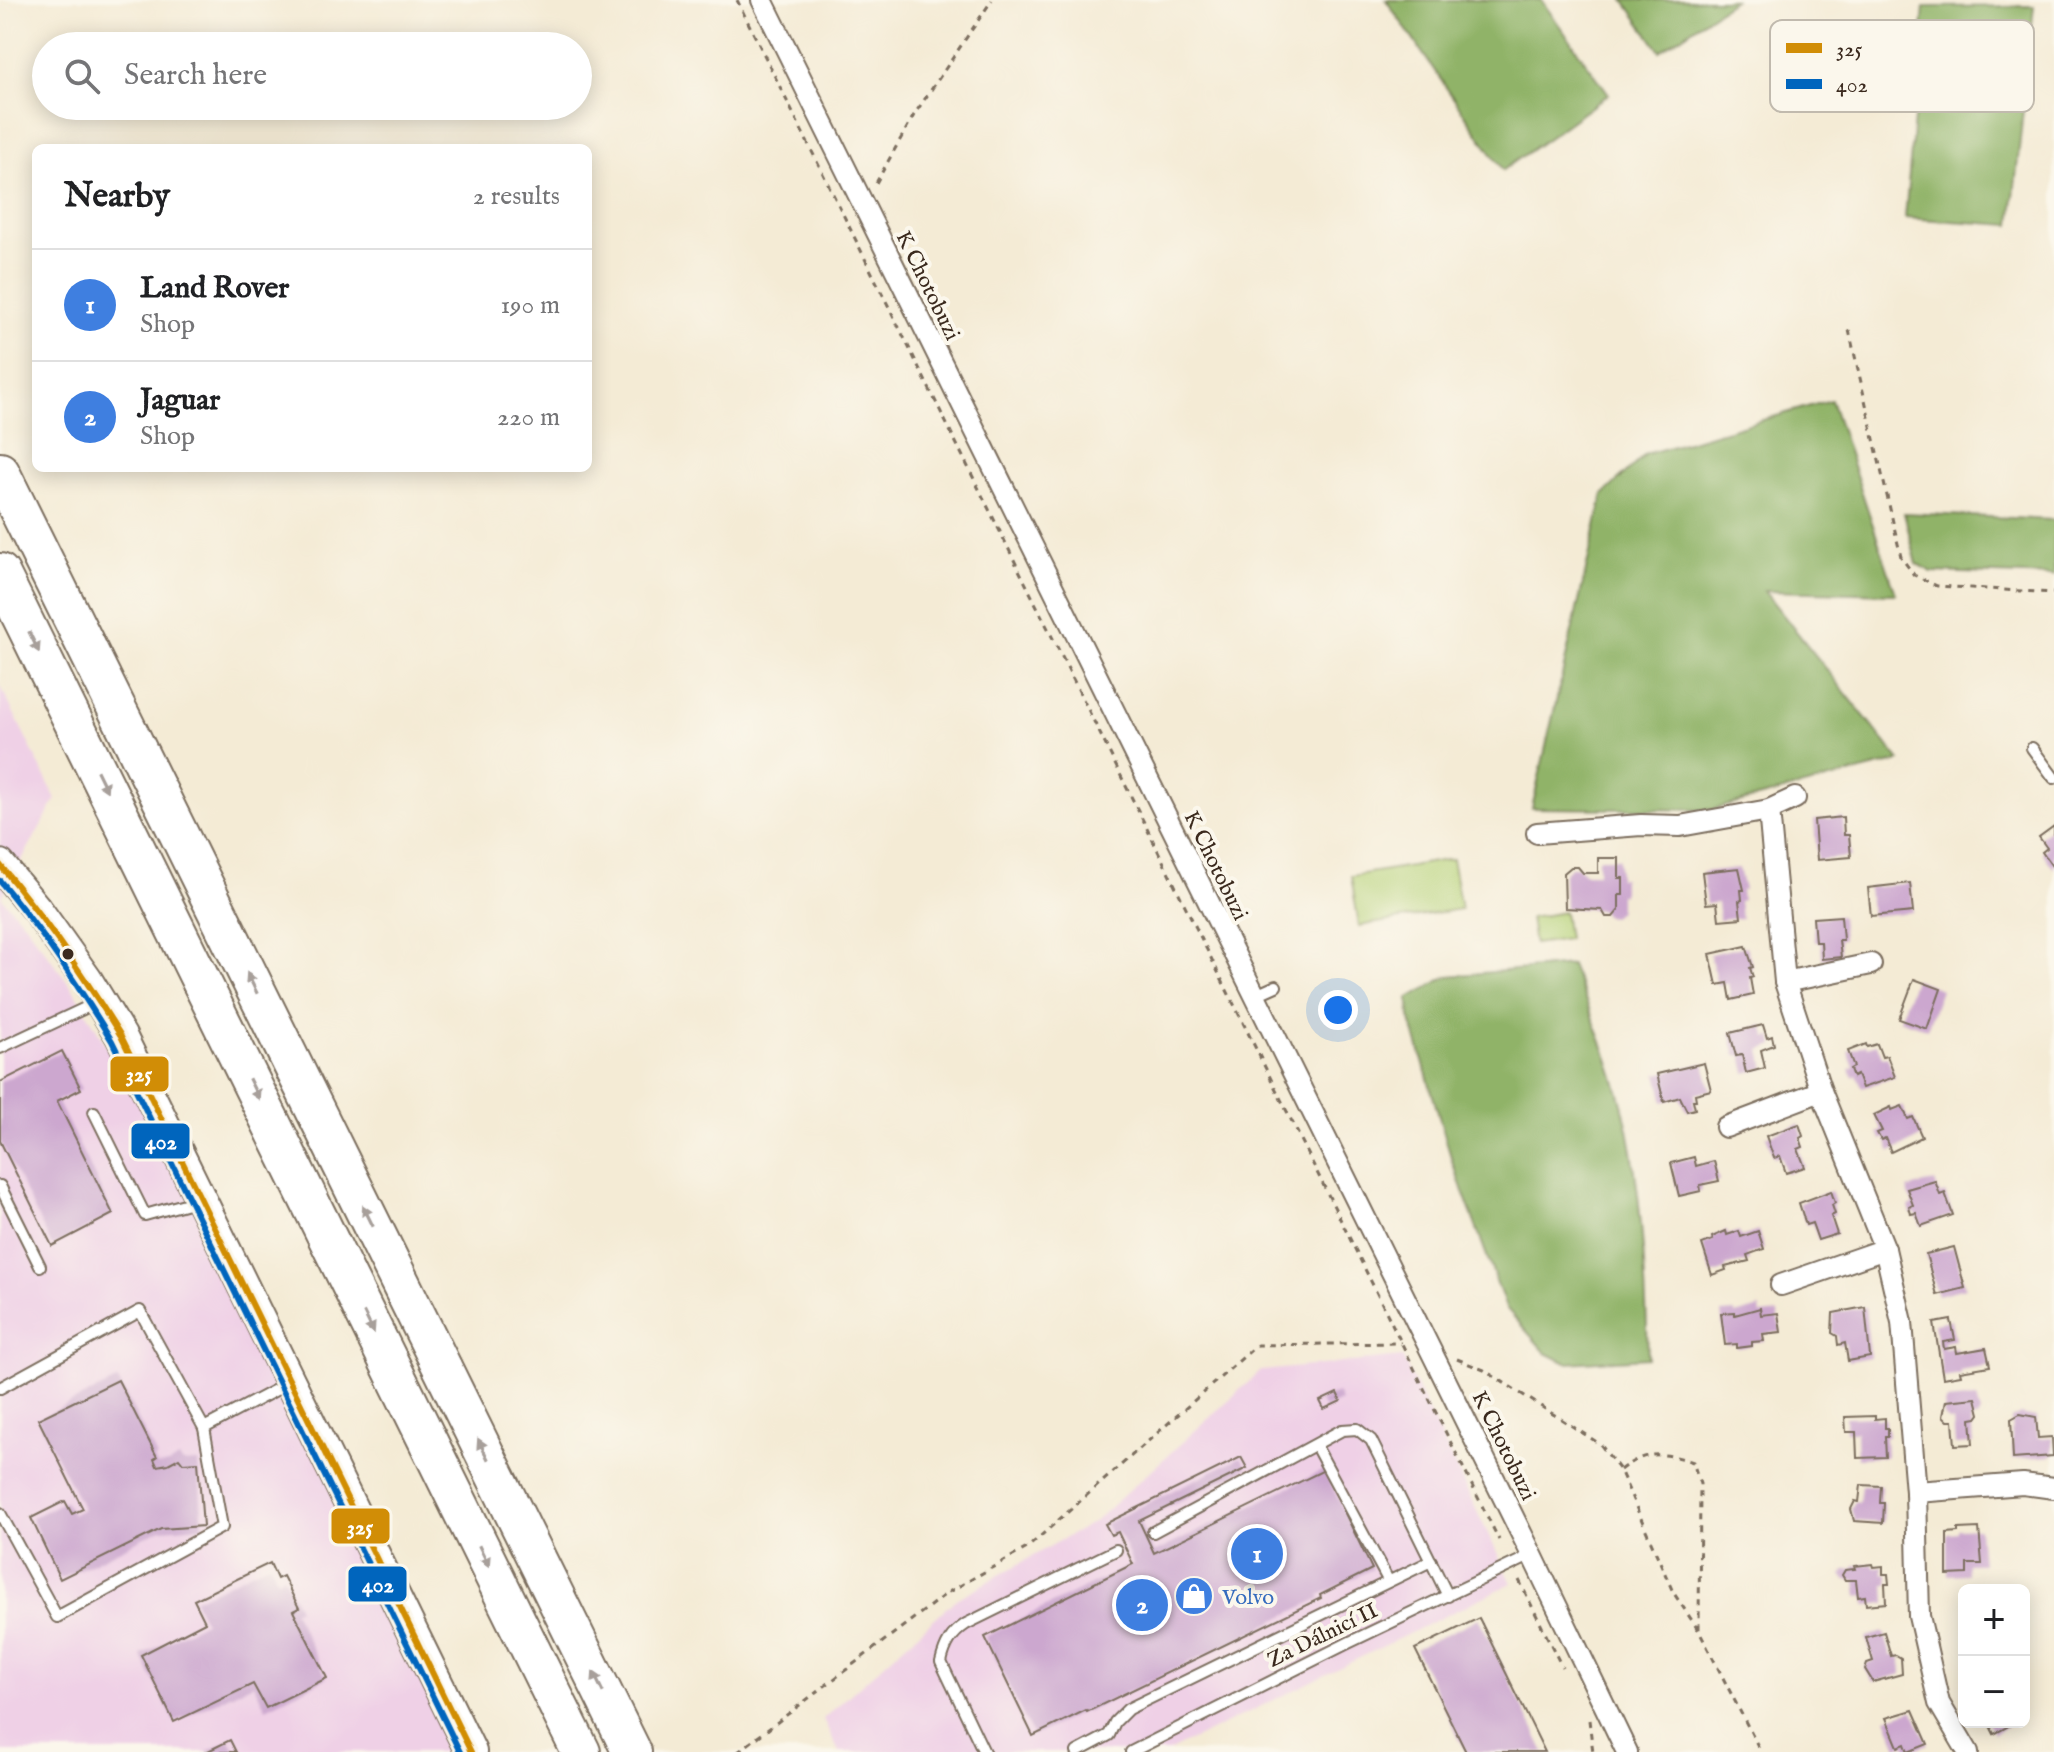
<!DOCTYPE html>
<meta charset="utf-8">
<style>
body{margin:0;font-family:"IM FELL English",serif;background:#f6f6f6;color:#202124}
.controls{position:absolute;right:24px;bottom:24px;display:grid;overflow:hidden;border-radius:12px;box-shadow:0 4px 20px #0003}
.controls button{width:72px;height:72px;display:grid;place-items:center;padding:0;border:0;border-bottom:2px solid #e0e0e0;background:#fff;color:#202124;font:40px sans-serif}
.you{position:absolute;left:1338px;top:1010px;width:28px;height:28px;margin:-20px;border:6px solid #fff;border-radius:50%;background:#1a73e8;box-shadow:0 0 0 12px #1a73e833}
.badge{display:grid;place-items:center;width:52px;height:52px;border-radius:50%;background:#0b8043;color:#fff;font-size:26px;font-weight:700}
.pin{position:absolute;translate:-50% -50%;border:4px solid #fff;box-shadow:0 2px 8px #0006}
.list{margin:0;padding:0;list-style:none}
h2{display:flex;justify-content:space-between;align-items:center;height:104px;margin:0;padding:0 32px;font-size:34px}
h2 small{font-size:26px;font-weight:400;color:#757577}
.list li{display:grid;grid-template-columns:52px 1fr auto;gap:24px;align-items:center;box-sizing:border-box;height:112px;padding:0 32px;border-top:2px solid #e0e0e0}
.list b{display:block;font-size:30px;white-space:nowrap}
.list p{margin:0;font-size:26px;white-space:nowrap;color:#757577}
.list em{font-size:26px;font-style:normal;color:#757577}
.icon{flex:none;width:44px;height:44px;fill:none;stroke:currentColor;stroke-width:2;stroke-linecap:round;stroke-linejoin:round}
.map{position:relative;flex:none;width:2054px;height:1752px;overflow:hidden}
.search{position:absolute;background:#fff;box-shadow:0 4px 20px #0003;left:32px;top:32px;width:560px;height:88px;display:flex;align-items:center;gap:20px;box-sizing:border-box;padding:0 28px;border-radius:44px;color:#757577;font-size:30px}
.panel{position:absolute;background:#fff;box-shadow:0 4px 20px #0003;left:32px;top:144px;width:560px;height:328px;border-radius:12px}
.map>svg:first-child{display:block}
.built{fill:#efd0e6}
.green{fill:#b5d177;stroke:#787e4a;stroke-width:2}
.forest{fill:#90b368;stroke:#666e43;stroke-width:2}
.building{fill:#cca7cf}
.lines{fill:none;stroke-linecap:round;stroke-linejoin:round}
.lane-casing{stroke:#7c6e5e;stroke-width:14}
.street-casing{stroke:#7c6e5e;stroke-width:24}
.secondary-casing{stroke:#7c6e5e;stroke-width:34}
.highway-casing{stroke:#7c6e5e;stroke-width:42}
.path{stroke:#7c6e5e;stroke-width:3;stroke-dasharray:6 6;stroke-linecap:butt}
.lane{stroke:#fff;stroke-width:10}
.street{stroke:#fff;stroke-width:20}
.secondary{stroke:#fff;stroke-width:30}
.highway{stroke:#fff;stroke-width:38}
.bus-1-casing{stroke:#fbf7ec;stroke-width:12}
.bus-2-casing{stroke:#fbf7ec;stroke-width:12}
.bus-1{stroke:#d18d06;stroke-width:6}
.bus-2{stroke:#0065bd;stroke-width:6}
.oneway{fill:#a79f9a}
.bus-dot{fill:#3b2a1e;stroke:#fbf7ec;stroke-width:3}
.labels{text-anchor:middle;stroke-width:8;stroke-linejoin:round;paint-order:stroke}
.street-label{font-size:22px;fill:#3b2a1e;stroke:#fbf7ec}
.shop-label{font-size:22px;fill:#366cbe;stroke:#fbf7ec;text-anchor:start}
.key{fill:#fbf7ec;stroke:#c1baae;stroke-width:2}
.key-label{font-size:22px;fill:#3b2a1e}
.line-badge{stroke:#fbf7ec;stroke-width:3}
.badge-label{font-size:22px;text-anchor:middle;font-weight:bold;fill:#fff}
</style>
<div class="map">
<svg width="2054" height="1752" viewBox="0 0 2054 1752">
<rect width="100%" height="100%" fill="#fbf7ec"/>
<filter id="ink" filterUnits="userSpaceOnUse"><feTurbulence type="fractalNoise" baseFrequency=".0125" numOctaves="2"/><feDisplacementMap in="SourceGraphic" scale="16" xChannelSelector="R" yChannelSelector="G"/><feConvolveMatrix kernelMatrix="1 2 1 2 8 2 1 2 1" color-interpolation-filters="sRGB"/></filter>
<filter id="wash" filterUnits="userSpaceOnUse"><feTurbulence type="fractalNoise" baseFrequency=".006" numOctaves="4" result="noise"/><feDisplacementMap in="SourceGraphic" scale="32" xChannelSelector="R" yChannelSelector="G"/><feGaussianBlur stdDeviation="1.8" result="paint"/><feColorMatrix in="noise" values="0 0 0 0 0 0 0 0 0 0 0 0 0 0 0 0 0 1.4 0 .05"/><feComposite in="paint" operator="in"/></filter>
<g filter="url(#wash)">
<rect width="100%" height="100%" fill="#f4ebd5"/>
<g class="built">
<polygon points="0,685 56,799 1,897 25,924 73,989 188,1185 457,1752 0,1752"/>
<polygon points="1402,1357 1512,1583 1168,1752 839,1752 823,1719 955,1600 1095,1521 1261,1371"/>
</g>
<g class="green">
<polygon points="1452,859 1461,909 1359,926 1351,876"/>
<polygon points="1564,912 1568,939 1534,944 1530,918"/>
</g>
<g class="forest">
<polygon points="1386,0 1541,0 1609,94 1503,170"/>
<polygon points="1624,0 1734,0 1660,51"/>
<polygon points="2034,6 2011,225 1905,218 1924,7"/>
<polygon points="1831,400 1896,594 1764,591 1900,761 1711,810 1532,808 1603,495 1646,454"/>
<polygon points="1904,513 2054,520 2054,576 1932,572 1917,564"/>
<path d="M1571,965C1596,1025 1622,1086 1632,1151C1643,1219 1646,1289 1648,1358L1566,1363L1546,1353L1506,1308L1453,1164L1410,1017L1409,998L1448,976Z"/>
</g>
<g id="blocks">
<g class="building">
<polygon points="1843,817 1844,835 1849,835 1851,857 1817,860 1814,820"/>
<polygon points="2054,826 2054,869 2042,852 2047,848 2039,837"/>
<polygon points="1598,858 1619,858 1619,878 1623,878 1623,895 1619,895 1619,910 1613,917 1606,917 1602,910 1565,908 1564,873 1571,867 1578,867 1583,873 1598,873"/>
<polygon points="1739,868 1744,890 1741,890 1742,900 1739,901 1741,918 1719,920 1717,903 1706,904 1702,872"/>
<polygon points="1910,883 1913,912 1871,916 1868,888"/>
<polygon points="1841,916 1843,940 1839,940 1841,957 1822,959 1821,942 1815,942 1813,918"/>
<polygon points="1746,946 1753,967 1750,968 1753,977 1750,978 1753,995 1731,1000 1728,983 1717,985 1710,954"/>
<polygon points="1914,979 1941,989 1927,1029 1899,1019"/>
<polygon points="1763,1025 1767,1038 1772,1036 1774,1045 1761,1050 1765,1068 1746,1073 1742,1055 1736,1056 1730,1033"/>
<polygon points="1866,1044 1867,1047 1877,1044 1882,1057 1887,1056 1895,1077 1862,1088 1857,1075 1853,1077 1850,1069 1854,1067 1848,1051"/>
<polygon points="62,1051 81,1089 57,1101 113,1214 52,1246 0,1141 0,1082"/>
<polygon points="1704,1063 1711,1090 1695,1094 1696,1100 1693,1100 1695,1109 1687,1111 1680,1097 1664,1102 1657,1074"/>
<polygon points="1902,1106 1908,1119 1913,1117 1922,1137 1891,1152 1885,1138 1881,1140 1877,1133 1882,1131 1874,1115 1891,1107 1892,1110"/>
<polygon points="1799,1124 1803,1136 1800,1138 1803,1147 1798,1149 1805,1167 1786,1173 1780,1156 1774,1158 1766,1136"/>
<polygon points="1694,1157 1696,1166 1714,1161 1719,1181 1700,1185 1701,1191 1679,1196 1671,1163"/>
<polygon points="1935,1181 1940,1195 1945,1193 1953,1215 1921,1226 1916,1213 1911,1214 1909,1207 1913,1205 1907,1189"/>
<polygon points="1831,1191 1835,1203 1832,1205 1835,1214 1831,1216 1837,1234 1818,1240 1812,1223 1806,1225 1799,1203"/>
<polygon points="1726,1231 1727,1235 1739,1231 1741,1237 1758,1231 1764,1249 1747,1255 1749,1261 1725,1267 1726,1270 1712,1275 1702,1244 1713,1240 1712,1237"/>
<polygon points="1954,1247 1965,1288 1937,1295 1926,1254"/>
<polygon points="1865,1307 1870,1357 1848,1361 1845,1343 1838,1345 1837,1336 1832,1333 1833,1313"/>
<polygon points="1760,1308 1761,1315 1778,1313 1781,1332 1763,1334 1764,1341 1752,1342 1752,1346 1737,1348 1737,1344 1725,1345 1721,1313 1735,1312 1735,1315"/>
<polygon points="1951,1320 1955,1340 1943,1342 1944,1349 1956,1347 1957,1353 1986,1348 1990,1366 1960,1371 1961,1375 1943,1378 1934,1323"/>
<polygon points="118,1380 157,1457 154,1459 157,1466 168,1464 179,1458 183,1463 198,1462 203,1526 161,1529 60,1579 31,1518 65,1501 72,1514 83,1509 38,1419"/>
<polygon points="1337,1393 1341,1401 1324,1409 1320,1401"/>
<polygon points="1976,1398 1980,1414 1977,1418 1971,1419 1973,1444 1955,1445 1953,1421 1948,1421 1943,1416 1946,1401"/>
<polygon points="2020,1414 2036,1417 2038,1438 2052,1437 2053,1456 2013,1459 2011,1419"/>
<polygon points="1875,1416 1875,1419 1885,1418 1885,1428 1888,1428 1888,1437 1885,1437 1886,1457 1857,1458 1856,1432 1846,1432 1845,1417"/>
<polygon points="1241,1457 1247,1468 1139,1521 1154,1553 1324,1470 1372,1569 1320,1595 1321,1598 1087,1712 1086,1710 1033,1736 985,1637 1133,1564 1118,1532 1111,1535 1105,1524"/>
<polygon points="1861,1485 1881,1486 1880,1503 1884,1503 1883,1523 1854,1521 1851,1509 1855,1501 1859,1502"/>
<polygon points="1979,1528 1982,1564 1967,1564 1967,1574 1947,1575 1947,1533 1958,1532 1958,1529"/>
<polygon points="270,1563 277,1579 283,1576 299,1608 293,1611 327,1678 266,1708 253,1684 174,1722 141,1655 205,1622 194,1600"/>
<polygon points="1873,1564 1874,1567 1883,1566 1883,1574 1888,1574 1889,1584 1885,1584 1886,1603 1866,1605 1865,1596 1858,1597 1856,1580 1845,1580 1842,1575 1845,1570 1855,1569 1854,1566"/>
<polygon points="1479,1618 1545,1752 1466,1752 1415,1649"/>
<polygon points="1884,1632 1891,1656 1896,1655 1901,1658 1902,1674 1873,1682 1865,1669 1867,1663 1873,1661 1866,1637"/>
<polygon points="1913,1710 1928,1744 1908,1752 1905,1744 1898,1747 1886,1718"/>
<polygon points="1988,1722 2011,1722 2012,1724 1994,1734"/>
<polygon points="230,1740 236,1752 206,1752"/>
</g>
</g>
</g>
<g filter="url(#ink)">
<use href="#blocks" fill-opacity="0" stroke="#7c6e5e" stroke-width="2"/>
<g class="lines">
<g class="lane-casing">
<g id="lane">
<polyline points="2032,748 2054,778"/>
<polyline points="1256,995 1276,986"/>
<polyline points="0,1048 98,1002"/>
<polyline points="94,1112 145,1215 199,1200"/>
<polyline points="0,1186 40,1266"/>
<polyline points="0,1388 140,1311 204,1428 222,1527 57,1617 0,1513"/>
<polyline points="204,1428 287,1384"/>
<polyline points="1316,1446 1388,1580"/>
<polyline points="1153,1532 1342,1430 1357,1429 1371,1440 1448,1596"/>
<path d="M984,1752L941,1662C945,1645 951,1634 966,1624L1116,1550"/>
<polyline points="1077,1752 1109,1735 1115,1722 1128,1709 1431,1561"/>
<polyline points="1131,1752 1348,1643 1532,1555"/>
</g>
</g>
<g class="street-casing">
<g id="street">
<polyline points="762,0 1532,1555 1627,1752"/>
<polyline points="1769,810 1785,982 1821,1091 1885,1249 1902,1322 1916,1492 1919,1616 1939,1703 1968,1752"/>
<polyline points="1537,833 1641,825 1680,826 1769,810 1795,798"/>
<polyline points="1785,982 1871,964"/>
<polyline points="1726,1127 1821,1091"/>
<polyline points="1781,1285 1885,1249"/>
<polyline points="1916,1492 2023,1484 2054,1488"/>
</g>
</g>
<g class="secondary-casing">
<polyline id="secondary" points="0,865 38,911 87,980 121,1036 471,1752"/>
</g>
<g class="highway-casing">
<g id="highway">
<polyline points="0,472 632,1752"/>
<polyline points="0,573 581,1752"/>
</g>
</g>
<g class="path">
<polyline points="737,0 1499,1540"/>
<polyline points="876,183 914,115 992,0"/>
<polyline points="1849,330 1901,557 1914,575 1937,586 2054,593"/>
<polyline points="1457,1359 1484,1370 1600,1444 1620,1470 1673,1592 1699,1631 1761,1752"/>
<path d="M1620,1470C1646,1450 1663,1452 1693,1462L1700,1484L1699,1630"/>
<polyline points="1519,1580 1562,1667"/>
<polyline points="1589,1720 1593,1752"/>
<polyline points="738,1752 947,1593 1027,1548 1257,1345 1401,1343"/>
</g>
<use href="#lane" class="lane"/>
<use href="#street" class="street"/>
<use href="#secondary" class="secondary"/>
<use href="#highway" class="highway"/>
<g class="bus-1-casing">
<path id="bus-1" d="M0,865C45,919 84,976 121,1036L471,1752"/>
</g>
<g class="bus-2-casing">
<path id="bus-2" d="M0,881C42,931 78,985 112,1041L460,1752"/>
</g>
<use href="#bus-1" class="bus-1"/>
<use href="#bus-2" class="bus-2"/>
</g>
<defs><path id="oneway-solid" d="M-6-.8H1V-3.2L6.5 0L1 3.2V.8H-6Z" transform="scale(2)"/></defs>
<g class="oneway">
<use href="#oneway-solid" transform="translate(34 642) rotate(64)"/>
<use href="#oneway-solid" transform="translate(102 781) rotate(64)"/>
<use href="#oneway-solid" transform="translate(252 983) rotate(-116)"/>
<use href="#oneway-solid" transform="translate(254 1089) rotate(64)"/>
<use href="#oneway-solid" transform="translate(368 1216) rotate(-116)"/>
<use href="#oneway-solid" transform="translate(369 1323) rotate(64)"/>
<use href="#oneway-solid" transform="translate(483 1449) rotate(-116)"/>
<use href="#oneway-solid" transform="translate(484 1556) rotate(64)"/>
<use href="#oneway-solid" transform="translate(598 1682) rotate(-116)"/>
</g>
</g>
<defs>
<g id="shop-disc" transform="scale(2)"><circle r="9.5" fill="#3f7fe0" stroke="#fbf7ec"/><path d="M-5-2.5h2.3a2.7 3.5 0 0 1 5.4 0H5L5.5 6h-11ZM-1.5-2.5h3a1.5 2.3 0 0 0-3 0Z" fill="#fff"/></g>
</defs>
<g fill-rule="evenodd">
<use href="#shop-disc" x="1194" y="1596"/>
</g>
<circle class="bus-dot" cx="68" cy="954" r="7"/>
<g class="labels">
<g class="street-label">
<text transform="translate(929 285) rotate(64)" y="8">K Chotobuzi</text>
<text transform="translate(1217 865) rotate(64)" y="8">K Chotobuzi</text>
<text transform="translate(1505 1445) rotate(64)" y="8">K Chotobuzi</text>
<text transform="translate(1322 1634) rotate(-26)" y="8">Za Dálnicí II</text>
</g>
<g class="shop-label">
<text x="1222" y="1604">Volvo</text>
</g>
</g>
<rect x="1770" y="20" width="264" height="92" rx="12" class="key"/>
<rect x="1786" y="43" width="36" height="10" fill="#d18d06"/>
<rect x="1786" y="79" width="36" height="10" fill="#0065bd"/>
<g class="key-label">
<text x="1836" y="56">325</text>
<text x="1836" y="92">402</text>
</g>
<g class="line-badge">
<rect x="109" y="1055" width="61" height="38" rx="8" fill="#d18d06"/>
<rect x="130" y="1122" width="61" height="38" rx="8" fill="#0065bd"/>
<rect x="330" y="1507" width="61" height="38" rx="8" fill="#d18d06"/>
<rect x="347" y="1565" width="61" height="38" rx="8" fill="#0065bd"/>
</g>
<g class="badge-label">
<text x="139" y="1081">325</text>
<text x="161" y="1149">402</text>
<text x="360" y="1534">325</text>
<text x="378" y="1592">402</text>
</g>
</svg>
<div class="controls">
<button>+</button>
<button>−</button>
</div>
<div class="you"></div>
<div class="pin badge" style="left:1257px;top:1554px;background:#3f7fe0">1</div>
<div class="pin badge" style="left:1142px;top:1605px;background:#3f7fe0">2</div>
<div class="search"><svg class="icon" aria-label="search" viewBox="0 0 24 24"><circle cx="10" cy="10" r="6"/><path d="M15 15l6 6"/></svg>Search here</div>
<section class="panel">
<h2>Nearby<small>2 results</small></h2>
<ul class="list">
<li><span class="badge" style="background:#3f7fe0">1</span><div><b>Land Rover</b><p>Shop</p></div><em>190 m</em></li>
<li><span class="badge" style="background:#3f7fe0">2</span><div><b>Jaguar</b><p>Shop</p></div><em>220 m</em></li>
</ul>
</section>
</div>
